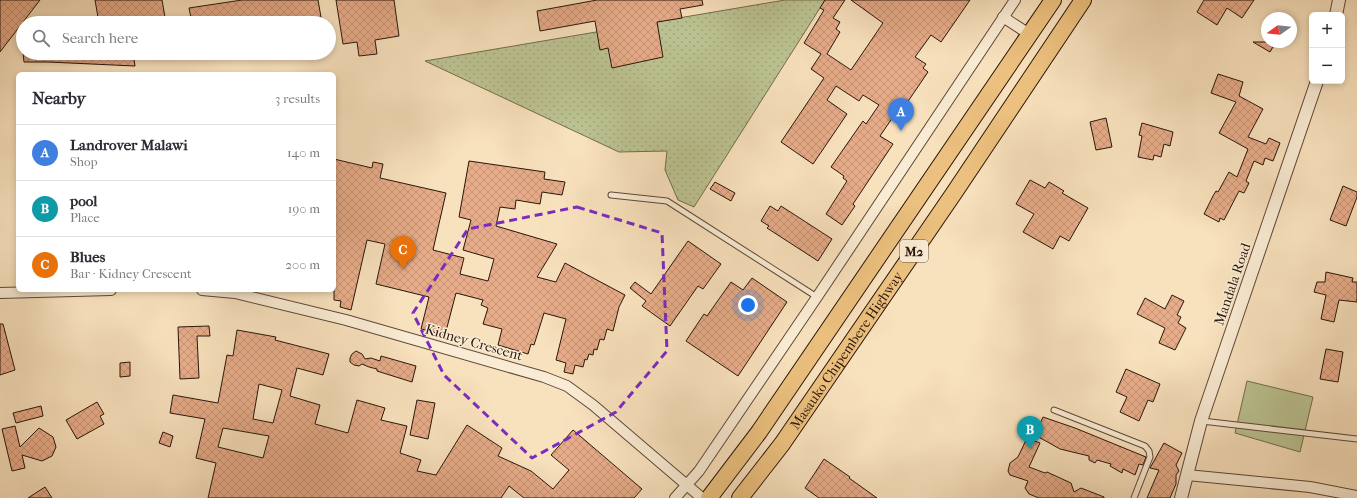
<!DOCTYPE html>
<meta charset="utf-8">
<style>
body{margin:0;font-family:"IM FELL French Canon",serif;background:#f2f2f3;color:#2b2b33}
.controls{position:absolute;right:12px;top:12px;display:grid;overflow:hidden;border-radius:6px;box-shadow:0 2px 6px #0003}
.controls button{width:36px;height:36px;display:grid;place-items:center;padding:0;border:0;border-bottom:1px solid #e1e1e2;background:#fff;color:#2b2b33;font:20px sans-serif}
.compass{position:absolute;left:1261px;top:12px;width:36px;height:36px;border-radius:50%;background:#fff;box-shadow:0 2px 6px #0003;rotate:255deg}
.you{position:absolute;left:748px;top:305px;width:14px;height:14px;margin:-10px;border:3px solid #fff;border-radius:50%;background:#1a73e8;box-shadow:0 0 0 6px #1a73e833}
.badge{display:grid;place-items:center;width:26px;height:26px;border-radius:50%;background:#1a73e8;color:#fff;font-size:13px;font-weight:700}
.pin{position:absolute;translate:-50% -33px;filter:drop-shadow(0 1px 2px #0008)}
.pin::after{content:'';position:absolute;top:21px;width:14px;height:12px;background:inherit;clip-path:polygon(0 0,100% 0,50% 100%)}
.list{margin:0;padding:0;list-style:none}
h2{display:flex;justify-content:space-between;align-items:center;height:52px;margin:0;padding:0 16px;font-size:17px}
h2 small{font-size:13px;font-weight:400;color:#7c7c81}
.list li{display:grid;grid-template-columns:26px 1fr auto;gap:12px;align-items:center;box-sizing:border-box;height:56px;padding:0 16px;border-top:1px solid #e1e1e2}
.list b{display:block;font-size:15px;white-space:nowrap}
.list p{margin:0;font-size:13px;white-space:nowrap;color:#7c7c81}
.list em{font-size:13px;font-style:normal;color:#7c7c81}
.icon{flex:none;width:22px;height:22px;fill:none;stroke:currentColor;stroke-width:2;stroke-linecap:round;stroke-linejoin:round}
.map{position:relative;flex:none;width:1357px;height:498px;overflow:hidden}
.search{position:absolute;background:#fff;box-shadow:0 2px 6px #0003;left:16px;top:16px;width:320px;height:44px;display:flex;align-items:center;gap:10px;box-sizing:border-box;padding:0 14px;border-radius:22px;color:#7c7c81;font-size:15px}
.panel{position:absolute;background:#fff;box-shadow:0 2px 6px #0003;left:16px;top:72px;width:320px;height:220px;border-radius:6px}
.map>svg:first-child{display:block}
.grass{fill:url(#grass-dots);stroke:#726c4e}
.green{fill:#bcc392;stroke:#726c4e}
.building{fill:url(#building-cross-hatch);stroke:#29150b;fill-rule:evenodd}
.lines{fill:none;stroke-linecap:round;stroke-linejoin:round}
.service-casing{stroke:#5d4838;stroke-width:7}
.minor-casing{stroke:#5d4838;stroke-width:12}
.tertiary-casing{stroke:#5d4838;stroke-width:14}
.trunk-casing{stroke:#29150b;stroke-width:18}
.service{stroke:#faecd4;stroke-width:5}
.minor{stroke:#faecd4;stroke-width:10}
.tertiary{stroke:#faecd4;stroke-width:12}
.trunk{stroke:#ecc07e;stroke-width:16}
.marked{fill:none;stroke:#7b2cbf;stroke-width:3;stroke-dasharray:8 5;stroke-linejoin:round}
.labels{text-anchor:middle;stroke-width:3;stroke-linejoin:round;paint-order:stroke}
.shield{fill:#faecd4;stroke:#685647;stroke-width:1}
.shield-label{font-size:13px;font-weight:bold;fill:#29150b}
.street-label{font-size:14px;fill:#29150b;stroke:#faecd4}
</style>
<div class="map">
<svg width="1357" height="498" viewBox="0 0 1357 498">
<defs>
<pattern id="grass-dots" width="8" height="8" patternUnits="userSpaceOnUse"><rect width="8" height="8" fill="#bcc392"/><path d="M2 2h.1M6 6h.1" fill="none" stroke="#a2a77d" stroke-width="1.8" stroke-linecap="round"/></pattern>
<pattern id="building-cross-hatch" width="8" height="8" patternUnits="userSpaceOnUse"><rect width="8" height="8" fill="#e7ac89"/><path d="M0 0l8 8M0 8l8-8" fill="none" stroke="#c69375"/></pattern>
</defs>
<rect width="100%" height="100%" fill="#f8e1bd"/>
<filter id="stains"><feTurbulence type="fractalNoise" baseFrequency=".005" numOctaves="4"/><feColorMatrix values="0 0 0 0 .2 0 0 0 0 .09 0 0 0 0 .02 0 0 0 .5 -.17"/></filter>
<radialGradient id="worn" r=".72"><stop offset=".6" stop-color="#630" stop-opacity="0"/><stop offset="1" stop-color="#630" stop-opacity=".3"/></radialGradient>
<polygon class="grass" points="785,0 825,0 694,207 678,200 665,170 667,151 619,152 425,61"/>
<polygon class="green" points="1247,381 1313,397 1300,452 1235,433"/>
<g class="building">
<polygon points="0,0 40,0 0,52"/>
<polygon points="95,0 162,0 166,23 99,23"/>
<polygon points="242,0 318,0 322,23 192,23 189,8"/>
<polygon points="336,0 394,0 399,36 375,40 377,54 359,56 357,42 343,44"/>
<polygon points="597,0 702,0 703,5 680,9 682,18 657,22 663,57 612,68 608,48 600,50 595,21 540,31 537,11"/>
<polygon points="825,0 845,0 833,18 840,22 836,29 840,32 827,54 851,70 883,23 851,0 970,0 941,42 931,35 915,57 926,64 923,68 928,72 898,116 895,114 880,136 893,144 853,204 855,206 842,225 826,214 847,181 843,178 844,176 831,167 863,121 866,124 879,105 863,95 859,101 836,86 827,100 847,114 813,164 781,142 824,78 811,69 821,54 804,43 824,10 820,8"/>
<polygon points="1204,0 1254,0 1242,18 1227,8 1217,25 1197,12"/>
<polygon points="1253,42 1276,42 1270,52"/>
<polygon points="23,53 133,53 135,66 48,62 24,62"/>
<polygon points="1218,74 1243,82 1239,96 1263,109 1248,137 1266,144 1269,138 1280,143 1273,161 1265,158 1263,165 1254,161 1246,181 1249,183 1244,193 1239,191 1224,220 1220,218 1219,222 1204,214 1213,196 1216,191 1218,192 1229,172 1237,177 1248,149 1219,133 1236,102 1211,93"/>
<polygon points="1106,118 1112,147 1096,150 1090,122"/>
<polygon points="1142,123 1173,132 1170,146 1164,144 1161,157 1154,155 1153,160 1138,157 1142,136 1139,135"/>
<polygon points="334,159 372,168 373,162 383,164 380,178 446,193 433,250 464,258 460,274 488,281 494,259 463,250 471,220 459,217 469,161 545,172 544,179 565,182 562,195 542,192 540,204 516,200 515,209 500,207 496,226 557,244 537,277 556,282 565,263 625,295 619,307 613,331 607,329 604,340 600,339 597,350 594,349 593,355 589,354 587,360 585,359 583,367 575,365 573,374 564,372 566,363 556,360 566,319 544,313 534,345 531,344 528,354 498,345 502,329 483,324 488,308 481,305 483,300 456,293 445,335 421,329 429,297 376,284 385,244 367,240 351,310 340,307 341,301 334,300"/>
<polygon points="1030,180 1045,188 1049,182 1064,191 1062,193 1088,208 1069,241 1060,236 1053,249 1023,232 1034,214 1016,204"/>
<polygon points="715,182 735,193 731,201 710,189"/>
<polygon points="1343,186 1357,192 1357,197 1346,226 1330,220"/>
<polygon points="770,206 778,211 781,206 832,239 818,261 767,228 769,226 761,221"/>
<polygon points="688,241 721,264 703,289 698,286 670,326 642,306 646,301 630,288 635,282 651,294"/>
<polygon points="1326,272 1353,278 1352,282 1357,282 1357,302 1339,300 1334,322 1321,319 1326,295 1314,292 1317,282 1325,282"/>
<polygon points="752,278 787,302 738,376 686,341 704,314 707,316 731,282 743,290"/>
<polygon points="1172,295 1184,301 1177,315 1181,317 1178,323 1186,328 1175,350 1159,343 1165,328 1137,314 1145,298 1165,309"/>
<polygon points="0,324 3,324 15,370 0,375"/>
<polygon points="209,326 210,336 197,336 199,378 180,379 178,327"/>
<path d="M237,330L276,337L275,340L329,354L323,375L297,368L290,396L320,405L315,424L348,433L357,400L385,408L381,420L407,426L400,453L421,460L417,471L436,475L467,425L502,448L498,456L531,471L553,489L569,470L551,455L573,430L642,489L634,498H524L509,486L501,498H208L216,463L196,458L205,419L170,413L173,395L218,403L227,355L233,356ZM259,384L282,390L273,423L253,419ZM223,428L269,436L263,458L218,447Z"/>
<polygon points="1326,349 1343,352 1338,382 1320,379"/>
<polygon points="356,351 362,354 365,359 371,358 380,361 381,356 416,366 412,382 377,371 377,369 369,367 362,364 359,366 354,365 350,362 350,358 352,354"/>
<polygon points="130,362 130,376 120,377 120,363"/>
<polygon points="1126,369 1160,384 1153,402 1148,400 1139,421 1120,412 1127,397 1116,392"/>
<polygon points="417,400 435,403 428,439 410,435"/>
<polygon points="97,402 104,414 100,416 104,424 77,439 66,420"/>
<polygon points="41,406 43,416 16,423 13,413"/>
<polygon points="1043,417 1075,428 1146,457 1143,465 1139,464 1135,475 1123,469 1122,473 1110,466 1111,464 1097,460 1095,463 1089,460 1089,456 1060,449 1035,435"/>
<polygon points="15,426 20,447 39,428 53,437 56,447 52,456 42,461 22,455 25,468 12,471 2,429"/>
<polygon points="163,432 173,436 170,447 159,443"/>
<polygon points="1027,438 1040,443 1029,467 1045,473 1047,472 1071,483 1074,492 1081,488 1104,497 1104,498 1039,498 1029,494 1025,488 1028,481 1010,475 1008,471 1010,463 1018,457"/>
<polygon points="1164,443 1182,453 1176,465 1179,471 1176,475 1176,484 1170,498 1147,498 1159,470 1150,468"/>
<polygon points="824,459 850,477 849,478 877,498 819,498 805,488"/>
<polygon points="45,487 52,498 28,498"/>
</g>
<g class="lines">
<g class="service-casing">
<g id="service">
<polyline points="611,195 667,201 817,297"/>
<polyline points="1054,410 1145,446 1149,451 1150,457 1134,498"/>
<polyline points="1202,421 1357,439"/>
</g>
</g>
<g class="minor-casing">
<g id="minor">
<polyline points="1003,17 1029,34"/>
<polyline points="202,290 235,293 346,320 544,377 567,386 593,405 702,498"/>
<polyline points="0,293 111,290"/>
<polyline points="1187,475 1310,487 1357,496"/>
<polyline points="675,498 699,471 817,297 1015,0"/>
</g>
</g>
<g class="tertiary-casing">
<g id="tertiary">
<polyline points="1336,15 1339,0"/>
<polyline points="1181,498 1201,421 1317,81"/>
</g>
</g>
<g class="trunk-casing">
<g id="trunk">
<polyline points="709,498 759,432 1053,0"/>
<path id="s1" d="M740,498L782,444L954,193L1083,0"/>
</g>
</g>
<use href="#service" class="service"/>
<use href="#minor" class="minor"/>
<use href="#tertiary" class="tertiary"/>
<use href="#trunk" class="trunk"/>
</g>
<path class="marked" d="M577,207L662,233L667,351L616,412L532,458L444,375L413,313L468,229Z"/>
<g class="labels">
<rect class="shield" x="900" y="240" width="28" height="22" rx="3"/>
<g class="shield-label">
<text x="914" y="256">M2</text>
</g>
<g class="street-label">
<text transform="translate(1232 284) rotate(-71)" y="5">Mandala Road</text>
<text transform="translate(474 342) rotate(16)" y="5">Kidney Crescent</text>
<text dy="5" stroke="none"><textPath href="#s1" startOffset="182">Masauko Chipembere Highway</textPath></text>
</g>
</g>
<rect width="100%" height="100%" filter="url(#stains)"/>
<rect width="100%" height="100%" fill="url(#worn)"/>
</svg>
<div class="controls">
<button>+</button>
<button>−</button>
</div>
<svg class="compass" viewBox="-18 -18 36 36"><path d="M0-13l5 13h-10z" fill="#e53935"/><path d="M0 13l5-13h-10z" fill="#7c7c81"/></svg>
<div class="you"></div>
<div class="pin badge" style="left:901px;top:131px;background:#3f7fe0">A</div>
<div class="pin badge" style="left:1030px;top:449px;background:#0f9aa8">B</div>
<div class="pin badge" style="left:403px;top:269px;background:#e8710a">C</div>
<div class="search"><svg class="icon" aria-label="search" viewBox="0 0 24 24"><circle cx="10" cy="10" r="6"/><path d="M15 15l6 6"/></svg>Search here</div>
<section class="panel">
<h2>Nearby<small>3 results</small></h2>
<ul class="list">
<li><span class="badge" style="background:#3f7fe0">A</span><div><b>Landrover Malawi</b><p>Shop</p></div><em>140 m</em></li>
<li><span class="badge" style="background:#0f9aa8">B</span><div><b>pool</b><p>Place</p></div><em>190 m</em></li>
<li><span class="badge" style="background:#e8710a">C</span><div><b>Blues</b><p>Bar · Kidney Crescent</p></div><em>200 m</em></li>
</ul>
</section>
</div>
